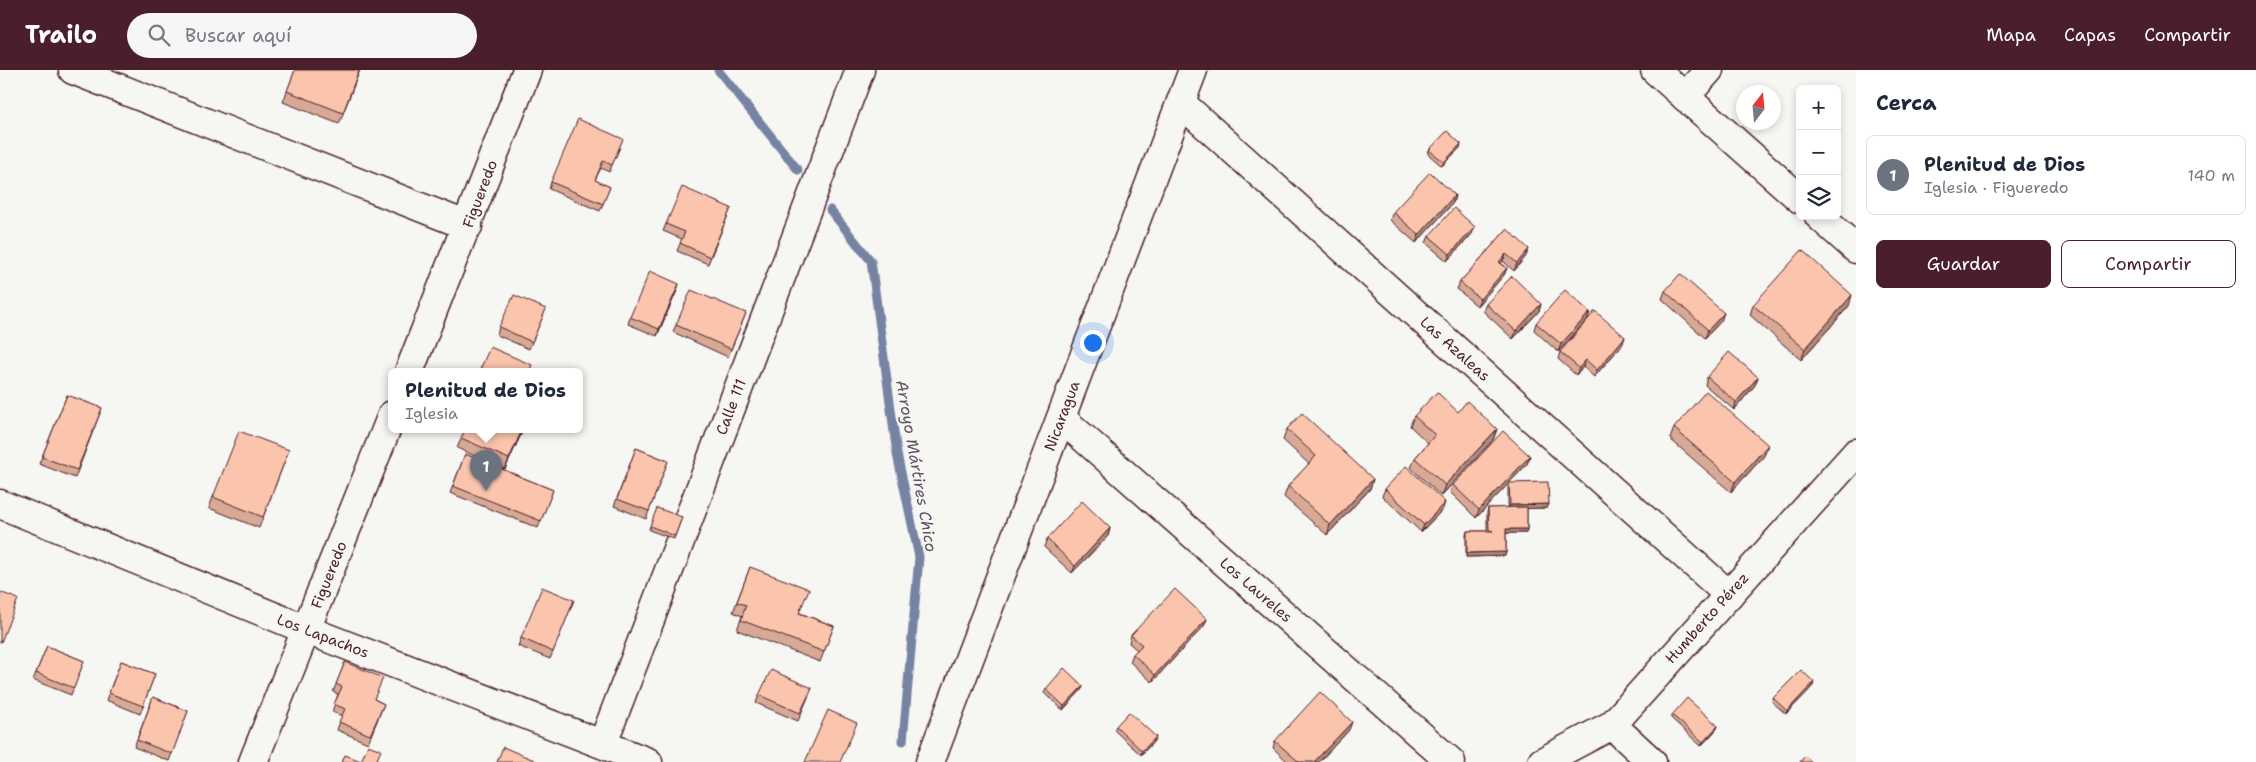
<!DOCTYPE html>
<html lang="es">
<meta charset="utf-8">
<style>
body{margin:0;font-family:"Shantell Sans",sans-serif;background:#f6f6f7;color:#1f2937}
.controls{position:absolute;right:15px;top:15px;display:grid;overflow:hidden;border-radius:8px;box-shadow:0 2px 8px #0003}
.controls button{width:45px;height:45px;display:grid;place-items:center;padding:0;border:0;border-bottom:1px solid #e0e1e3;background:#fff;color:#1f2937;font:25px sans-serif}
.compass{position:absolute;left:1736px;top:15px;width:45px;height:45px;border-radius:50%;background:#fff;box-shadow:0 2px 8px #0003;rotate:16deg}
.you{position:absolute;left:1092px;top:272px;width:18px;height:18px;margin:-12px;border:4px solid #fff;border-radius:50%;background:#1a73e8;box-shadow:0 0 0 8px #1a73e833}
.badge{display:grid;place-items:center;width:32px;height:32px;border-radius:50%;background:#4a1f2b;color:#fff;font-size:16px;font-weight:700}
.pin{position:absolute;translate:-50% -41px;filter:drop-shadow(0 1px 2px #0008)}
.pin::after{content:'';position:absolute;top:26px;width:18px;height:15px;background:inherit;clip-path:polygon(0 0,100% 0,50% 100%)}
.popup{position:absolute;left:388px;top:298px;width:195px;height:65px;box-sizing:border-box;display:grid;place-content:center;border-radius:8px;background:#fff;filter:drop-shadow(0 1px 4px #0005);font-size:16px;white-space:nowrap;color:#747a83}
.popup b{font-size:19px;color:#1f2937}
.popup::after{content:'';position:absolute;left:50%;top:100%;margin-left:-10px;border:10px solid transparent;border-top-color:#fff}
.list{margin:0;padding:0;list-style:none}
h2{display:flex;justify-content:space-between;align-items:center;height:65px;margin:0;padding:0 20px;font-size:21px}
h2 small{font-size:16px;font-weight:400;color:#747a83}
.list li{display:grid;grid-template-columns:32px 1fr auto;gap:15px;align-items:center;box-sizing:border-box;height:80px;margin:0 10px 10px;padding:0 10px;border:1px solid #e0e1e3;border-radius:8px}
.list b{display:block;font-size:19px;white-space:nowrap}
.list p{margin:0;font-size:16px;white-space:nowrap;color:#747a83}
.list em{font-size:16px;font-style:normal;color:#747a83}
.actions{display:flex;gap:10px;padding:15px 20px}
.actions a{flex:1;padding:11px 0;border:1px solid #4a1f2b;border-radius:8px;text-align:center;font-size:18px;color:#4a1f2b}
.actions .main{background:#4a1f2b;color:#fff}
.icon{flex:none;width:28px;height:28px;fill:none;stroke:currentColor;stroke-width:2;stroke-linecap:round;stroke-linejoin:round}
.map{position:relative;flex:none;width:1856px;height:692px;overflow:hidden}
header{display:flex;align-items:center;gap:30px;box-sizing:border-box;height:70px;padding:0 25px;background:#4a1f2b;color:#fff}
header strong{font-size:24px}
nav{display:flex;gap:28px;margin-inline-start:auto;font-size:18px}
.search{width:350px;height:45px;background:#f6f6f7;display:flex;align-items:center;gap:12px;box-sizing:border-box;padding:0 18px;border-radius:28px;color:#747a83;font-size:19px}
main{display:flex}
aside{flex:1;background:#fff}
.map>svg:first-child{display:block}
.lines{fill:none;stroke-linecap:round;stroke-linejoin:round}
.stream{stroke:#7683a2;stroke-width:9}
.minor-casing{stroke:#4a1f2b;stroke-width:31}
.minor{stroke:#f6f6f2;stroke-width:28}
.wall{fill:#d8a995;stroke:#4a1f2b}
.shaded-wall{fill:#b08a79;stroke:#4a1f2b}
.building{fill:#fbc5ad;stroke:#4a1f2b}
.labels{text-anchor:middle;stroke-width:4;stroke-linejoin:round;paint-order:stroke}
.street-label{font-size:15px;fill:#4a1f2b;stroke:#f6f6f2}
.water-label{font-size:16px;font-style:italic;fill:#605166;stroke:#f6f6f2}
</style>
<header>
<strong>Trailo</strong>
<div class="search"><svg class="icon" aria-label="search" viewBox="0 0 24 24"><circle cx="10" cy="10" r="6"/><path d="M15 15l6 6"/></svg>Buscar aquí</div>
<nav><a>Mapa</a><a>Capas</a><a>Compartir</a></nav>
</header>
<main>
<div class="map">
<svg width="1856" height="692" viewBox="0 0 1856 692">
<rect width="100%" height="100%" fill="#f6f6f2"/>
<filter id="ink" filterUnits="userSpaceOnUse"><feTurbulence type="fractalNoise" baseFrequency=".02" numOctaves="2"/><feDisplacementMap in="SourceGraphic" scale="10" xChannelSelector="R" yChannelSelector="G"/><feConvolveMatrix kernelMatrix="1 2 1 2 8 2 1 2 1" color-interpolation-filters="sRGB"/></filter>
<g filter="url(#ink)">
<g class="lines">
<g class="stream">
<polyline points="718,0 798,100"/>
<polyline points="830,140 871,191 897,384 919,487 903,671"/>
</g>
<g class="minor-casing">
<g id="minor">
<polyline points="73,0 468,156"/>
<polyline points="1655,0 1800,129"/>
<polyline points="1685,27 1709,0"/>
<polyline points="1181,33 1729,525"/>
<polyline points="1819,146 1856,179"/>
<polyline points="409,302 527,0"/>
<polyline points="1061,348 1451,692"/>
<polyline points="0,434 307,560 648,692"/>
<polyline points="1612,655 1652,692"/>
<polyline points="603,673 860,0"/>
<polyline points="253,692 392,345"/>
<polyline points="930,692 1193,0"/>
<polyline points="1542,692 1612,655 1856,383"/>
</g>
</g>
<use href="#minor" class="minor"/>
</g>
<g class="wall">
<polygon points="295,0 360,0 339,54 283,32"/>
<polygon points="1461,74 1460,78 1442,96 1428,84 1429,80"/>
<polygon points="620,77 609,102 601,98 595,110 610,117 600,141 549,119 551,112"/>
<polygon points="1455,125 1453,133 1416,173 1390,150 1393,142"/>
<polygon points="731,138 708,194 677,181 682,169 663,161 666,154"/>
<polygon points="1507,159 1526,186 1514,201 1503,191 1501,193 1507,198 1504,205 1477,236 1457,219 1460,212"/>
<polygon points="1472,164 1447,191 1426,173 1429,166"/>
<polygon points="679,214 657,266 628,254 630,247"/>
<polygon points="1665,221 1721,251 1705,268 1662,229"/>
<polygon points="1486,234 1541,234 1539,241 1513,269 1483,241"/>
<polygon points="1753,235 1849,236 1801,290 1750,245"/>
<polygon points="546,239 529,279 497,265 499,257"/>
<polygon points="1590,242 1587,250 1558,282 1534,260 1536,253"/>
<polygon points="746,243 728,287 673,262 676,255"/>
<polygon points="1625,267 1622,275 1594,307 1583,297 1576,305 1558,289 1560,282"/>
<polygon points="1707,307 1758,307 1755,315 1734,340 1705,315"/>
<polygon points="67,325 102,338 75,408 39,394"/>
<polygon points="1458,342 1497,359 1493,370 1441,426 1411,398 1415,388 1428,373 1410,356 1414,346"/>
<polygon points="1674,358 1764,386 1731,422 1670,369"/>
<polygon points="1287,359 1373,409 1370,419 1327,465 1284,427 1288,416 1309,394 1283,370"/>
<polygon points="465,360 523,360 505,399 457,378"/>
<polygon points="636,378 668,391 646,449 614,436"/>
<polygon points="289,380 259,458 209,438 213,427"/>
<polygon points="465,384 553,420 538,458 450,423"/>
<polygon points="1530,386 1527,394 1476,448 1450,422 1453,415"/>
<polygon points="1509,413 1549,434 1547,438 1527,438 1527,459 1526,463 1506,463 1506,482 1505,486 1466,487 1466,465 1467,461 1487,461 1487,442 1488,438 1508,438 1508,417"/>
<polygon points="1385,419 1443,439 1421,462 1382,426"/>
<polygon points="682,447 674,469 649,460 650,456"/>
<polygon points="1110,458 1108,466 1072,503 1044,477 1047,469"/>
<polygon points="750,497 800,543 834,556 820,592 737,560 742,546 733,542"/>
<polygon points="574,530 550,589 518,576 521,568"/>
<polygon points="1207,549 1204,556 1152,612 1130,592 1133,584 1137,580 1129,573 1131,565"/>
<polygon points="47,576 84,591 71,625 33,610"/>
<polygon points="121,591 155,604 140,644 106,630"/>
<polygon points="345,592 374,629 384,634 368,673 337,660 342,646 332,642 338,624 333,622"/>
<polygon points="1814,612 1813,616 1786,644 1772,632 1773,628"/>
<polygon points="1083,616 1082,619 1063,640 1044,623 1046,619"/>
<polygon points="812,618 798,651 756,633 759,625"/>
<polygon points="153,627 188,641 169,691 134,677"/>
<polygon points="1672,645 1718,656 1716,660 1701,676 1671,648"/>
<polygon points="1116,656 1156,667 1154,671 1141,685 1114,660"/>
<polygon points="1349,660 1319,692 1288,692 1273,678 1275,671"/>
</g>
<g class="shaded-wall">
<polygon points="1461,74 1460,78 1442,96 1444,92"/>
<polygon points="1455,125 1453,133 1416,173 1419,165"/>
<polygon points="1475,157 1472,164 1447,191 1450,184"/>
<polygon points="1529,179 1526,186 1514,201 1517,193"/>
<polygon points="1506,184 1503,191 1496,199 1499,192"/>
<polygon points="1507,198 1504,205 1477,236 1480,229"/>
<polygon points="679,214 677,221 657,266 659,259"/>
<polygon points="1852,225 1849,236 1801,290 1805,279"/>
<polygon points="1541,234 1539,241 1513,269 1516,261"/>
<polygon points="1590,242 1587,250 1558,282 1561,274"/>
<polygon points="1724,243 1721,251 1705,268 1708,260"/>
<polygon points="1625,267 1622,275 1594,307 1597,300"/>
<polygon points="1586,290 1583,297 1576,305 1579,298"/>
<polygon points="1758,307 1755,315 1734,340 1736,332"/>
<polygon points="1497,359 1493,370 1441,426 1445,415"/>
<polygon points="522,360 523,360 505,399 509,389"/>
<polygon points="1768,375 1764,386 1731,422 1735,412"/>
<polygon points="1530,386 1527,394 1476,448 1479,440"/>
<polygon points="1373,409 1370,419 1327,465 1330,455"/>
<polygon points="1445,432 1443,439 1421,462 1424,455"/>
<polygon points="1549,434 1547,438 1508,439 1510,435"/>
<polygon points="1110,458 1108,466 1072,503 1075,496"/>
<polygon points="1506,459 1527,459 1526,463 1505,463"/>
<polygon points="1506,482 1505,486 1466,487 1467,483"/>
<polygon points="1207,549 1204,556 1152,612 1155,605"/>
<polygon points="1814,612 1813,616 1786,644 1787,641"/>
<polygon points="1083,616 1082,619 1063,640 1064,636"/>
<polygon points="1352,652 1349,660 1319,692 1314,692"/>
<polygon points="1718,656 1716,660 1701,676 1703,672"/>
<polygon points="1156,667 1154,671 1141,685 1142,681"/>
</g>
<g class="building">
<polygon points="295,0 359,0 343,43 287,21"/>
<polygon points="578,49 623,69 612,95 603,91 595,110 610,117 603,134 551,112"/>
<polygon points="1447,61 1461,74 1444,92 1429,80"/>
<polygon points="1430,102 1455,125 1419,165 1393,142"/>
<polygon points="682,117 731,138 710,187 680,173 685,162 666,154"/>
<polygon points="1454,138 1475,157 1450,184 1429,166"/>
<polygon points="1507,159 1529,179 1517,193 1506,184 1499,192 1507,198 1480,229 1460,212"/>
<polygon points="1802,180 1852,225 1805,279 1753,235"/>
<polygon points="650,201 679,214 659,259 630,247"/>
<polygon points="1680,204 1724,243 1708,260 1665,221"/>
<polygon points="1512,206 1541,234 1516,261 1486,234"/>
<polygon points="691,220 746,243 731,279 676,255"/>
<polygon points="1565,220 1590,242 1561,274 1536,253"/>
<polygon points="514,225 546,239 532,272 499,257"/>
<polygon points="1595,241 1625,267 1597,300 1586,290 1579,298 1560,282"/>
<polygon points="490,277 532,295 529,302 479,302"/>
<polygon points="1729,282 1758,307 1736,332 1707,307"/>
<polygon points="1706,321 1768,375 1735,412 1674,358"/>
<polygon points="1437,322 1458,342 1467,331 1497,359 1445,415 1415,388 1435,365 1414,346"/>
<polygon points="67,325 102,338 77,400 42,387"/>
<polygon points="1302,343 1373,409 1330,455 1288,416 1316,386 1287,359"/>
<polygon points="465,360 522,360 509,389 461,368"/>
<polygon points="239,361 289,380 263,447 213,427"/>
<polygon points="1503,361 1530,386 1479,440 1453,415"/>
<polygon points="636,378 668,391 649,441 617,429"/>
<polygon points="465,384 553,420 541,451 453,416"/>
<polygon points="1406,396 1445,432 1424,455 1385,419"/>
<polygon points="1548,412 1549,434 1510,435 1509,413"/>
<polygon points="1082,431 1110,458 1075,496 1047,469"/>
<polygon points="1527,437 1527,459 1506,459 1506,482 1467,483 1467,461 1493,461 1489,460 1488,438"/>
<polygon points="657,438 682,447 675,466 650,456"/>
<polygon points="750,497 809,519 799,543 834,556 824,582 741,550 746,535 737,532"/>
<polygon points="542,517 574,530 553,582 521,568"/>
<polygon points="1175,519 1207,549 1155,605 1133,584 1142,575 1131,565"/>
<polygon points="0,522 18,529 1,572 0,572"/>
<polygon points="47,576 84,591 74,618 36,603"/>
<polygon points="121,591 155,604 143,636 109,623"/>
<polygon points="345,592 383,608 374,629 384,634 370,665 339,652 345,639 334,634 342,617 336,614"/>
<polygon points="1064,598 1083,616 1064,636 1046,619"/>
<polygon points="771,600 812,618 800,643 759,625"/>
<polygon points="1801,600 1814,612 1787,641 1773,628"/>
<polygon points="1320,622 1352,652 1314,692 1299,692 1275,671"/>
<polygon points="153,627 188,641 172,684 137,670"/>
<polygon points="1687,628 1718,656 1703,672 1672,645"/>
<polygon points="828,640 857,653 840,692 805,692"/>
<polygon points="1129,642 1156,667 1142,681 1116,656"/>
<polygon points="368,675 381,680 376,692 342,692 345,685 361,691"/>
<polygon points="503,677 534,690 533,692 497,692"/>
<polygon points="1805,686 1812,692 1800,692"/>
</g>
</g>
<g class="labels">
<g class="street-label">
<text transform="translate(480 124) rotate(-69)" y="5">Figueredo</text>
<text transform="translate(1455 279) rotate(42)" y="5">Las Azaleas</text>
<text transform="translate(731 337) rotate(-69)" y="5">Calle 111</text>
<text transform="translate(1062 346) rotate(-69)" y="5">Nicaragua</text>
<text transform="translate(329 505) rotate(-68)" y="5">Figueredo</text>
<text transform="translate(1256 520) rotate(41)" y="5">Los Laureles</text>
<text transform="translate(1707 548) rotate(-48)" y="5">Humberto Pérez</text>
<text transform="translate(323 566) rotate(21)" y="5">Los Lapachos</text>
</g>
<g class="water-label">
<text transform="translate(917 396) rotate(80)" y="6">Arroyo Mártires Chico</text>
</g>
</g>
</svg>
<div class="controls">
<button>+</button>
<button>−</button>
<button><svg class="icon" aria-label="layers" viewBox="0 0 24 24"><path d="M12 4l9 5-9 5-9-5zM3 14l9 5 9-5"/></svg></button>
</div>
<svg class="compass" viewBox="-18 -18 36 36"><path d="M0-13l5 13h-10z" fill="#e53935"/><path d="M0 13l5-13h-10z" fill="#747a83"/></svg>
<div class="you"></div>
<div class="pin badge" style="left:486px;top:421px;background:#6b7280">1</div>
<div class="popup"><b>Plenitud de Dios</b>Iglesia</div>
</div>
<aside>
<h2>Cerca<small></small></h2>
<ul class="list">
<li><span class="badge" style="background:#6b7280">1</span><div><b>Plenitud de Dios</b><p>Iglesia · Figueredo</p></div><em>140 m</em></li>
</ul>
<div class="actions"><a class="main">Guardar</a><a>Compartir</a></div>
</aside>
</main>
